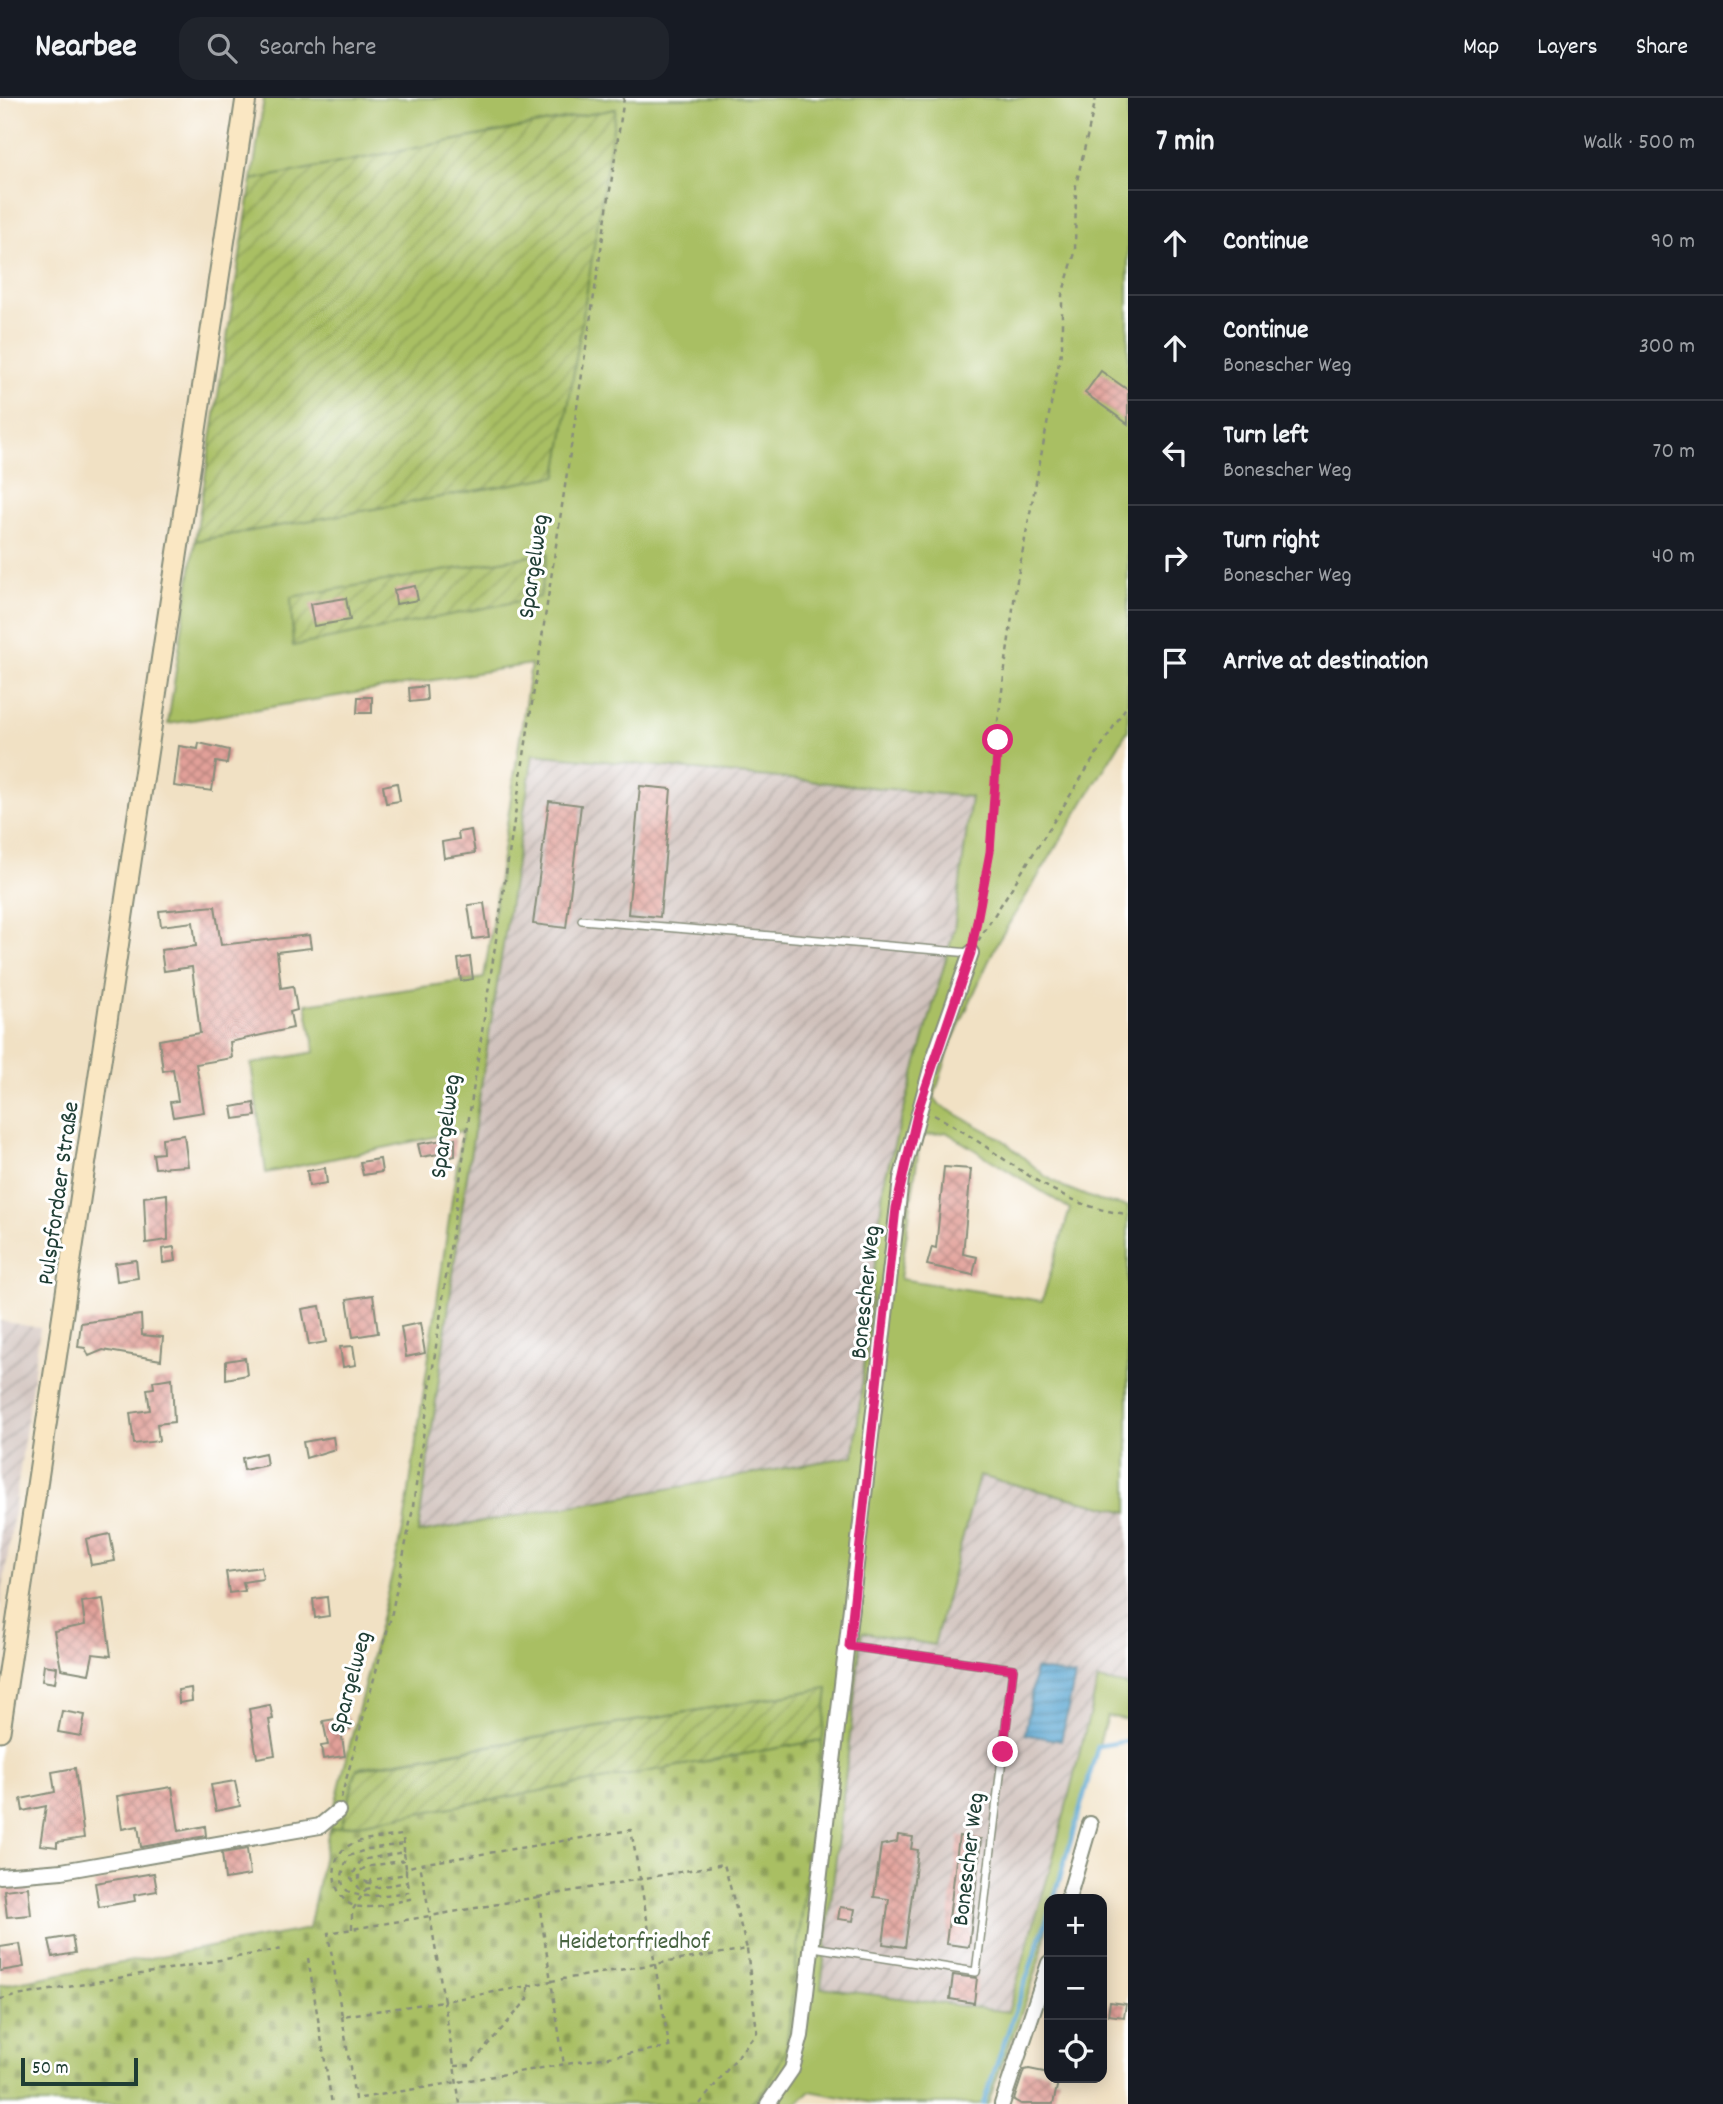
<!DOCTYPE html>
<meta charset="utf-8">
<style>
body{margin:0;font-family:Dekko,sans-serif;background:#20242c;color:#f1f3f6}
.controls{position:absolute;right:21px;bottom:21px;display:grid;overflow:hidden;border-radius:14px;box-shadow:0 4px 18px #0003}
.controls button{width:63px;height:63px;display:grid;place-items:center;padding:0;border:0;border-bottom:2px solid #363941;background:#171b24;color:#f1f3f6;font:35px sans-serif}
.scale{position:absolute;left:21px;bottom:18px;width:117px;box-sizing:border-box;padding-left:7px;border:4px solid #1f3d34;border-top:0;font-size:19px;line-height:24px;white-space:nowrap;color:#1f3d34;-webkit-text-stroke:5px #fff;paint-order:stroke}
.stop{position:absolute;width:21px;height:21px;margin:-16px;border:5px solid #db2777;border-radius:50%;background:#fff}
.stop.end{background:#db2777;border-color:#fff;box-shadow:0 2px 7px #0008}
.list{margin:0;padding:0;list-style:none}
h2{display:flex;justify-content:space-between;align-items:center;height:91px;margin:0;padding:0 28px;font-size:30px}
h2 small{font-size:23px;font-weight:400;color:#9ea1a6}
.list li{display:grid;grid-template-columns:46px 1fr auto;gap:21px;align-items:center;box-sizing:border-box;height:105px;padding:0 28px;border-top:2px solid #363941}
.list b{display:block;font-size:26px;white-space:nowrap}
.list p{margin:0;font-size:23px;white-space:nowrap;color:#9ea1a6}
.list em{font-size:23px;font-style:normal;color:#9ea1a6}
.icon{flex:none;width:38px;height:38px;fill:none;stroke:currentColor;stroke-width:2;stroke-linecap:round;stroke-linejoin:round}
.map{position:relative;flex:none;width:1128px;height:2006px;overflow:hidden}
header{display:flex;align-items:center;gap:42px;box-sizing:border-box;height:98px;padding:0 35px;background:#171b24;border-bottom:2px solid #363941}
header strong{font-size:33px}
nav{display:flex;gap:38px;margin-inline-start:auto;font-size:24px}
.search{width:490px;height:63px;background:#20242c;display:flex;align-items:center;gap:18px;box-sizing:border-box;padding:0 24px;border-radius:21px;color:#9ea1a6;font-size:26px}
main{display:flex}
aside{flex:1;background:#171b24}
.map>svg:first-child{display:block}
.industrial{fill:url(#industrial-furrows)}
.grass{fill:#a9bf64;stroke:#647e4c;stroke-width:2;fill-rule:evenodd}
.cemetery{fill:url(#cemetery-stones);stroke:#647e4c;stroke-width:2}
.garden{fill:url(#garden-furrows);stroke:#647e4c;stroke-width:2}
.water{fill:url(#water-rules);stroke:#3c7182;stroke-width:2}
.lines{fill:none;stroke-linecap:round;stroke-linejoin:round}
.stream{stroke:#58a5d1;stroke-width:4.5}
.building{fill:url(#building-cross-hatch)}
.lane-casing{stroke:#888f7c;stroke-width:10}
.street-casing{stroke:#888f7c;stroke-width:18}
.secondary-casing{stroke:#888f7c;stroke-width:23}
.path{stroke:#888f7c;stroke-width:2.5;stroke-dasharray:5 5;stroke-linecap:butt}
.lane{stroke:#fff;stroke-width:7}
.street{stroke:#fff;stroke-width:14}
.secondary{stroke:#fae7c3;stroke-width:19}
.route{stroke:#db2777;stroke-width:9}
.labels{text-anchor:middle;stroke-width:6;stroke-linejoin:round;paint-order:stroke}
.street-label{font-size:24px;fill:#1f3d34;stroke:#fff}
.park-label{font-size:24px;fill:#486442;stroke:#fff}
</style>
<header>
<strong>Nearbee</strong>
<div class="search"><svg class="icon" aria-label="search" viewBox="0 0 24 24"><circle cx="10" cy="10" r="6"/><path d="M15 15l6 6"/></svg>Search here</div>
<nav><a>Map</a><a>Layers</a><a>Share</a></nav>
</header>
<main>
<div class="map">
<svg width="1128" height="2006" viewBox="0 0 1128 2006">
<defs>
<pattern id="industrial-furrows" width="10" height="10" patternUnits="userSpaceOnUse" patternTransform="scale(1.75)"><rect width="10" height="10" fill="#cfc0ba"/><path d="M-1 1l2-2M0 10L10 0M9 11l2-2" fill="none" stroke="#a79d98"/></pattern>
<pattern id="cemetery-stones" width="16" height="16" patternUnits="userSpaceOnUse" patternTransform="scale(1.75)"><rect width="16" height="16" fill="#a9bf64"/><path d="M2 7V4a2 2 0 0 1 4 0v3zM10 15v-3a2 2 0 0 1 4 0v3z" fill="#899c53"/></pattern>
<pattern id="garden-furrows" width="10" height="10" patternUnits="userSpaceOnUse" patternTransform="scale(1.75)"><rect width="10" height="10" fill="#a9bf64"/><path d="M-1 1l2-2M0 10L10 0M9 11l2-2" fill="none" stroke="#899c53"/></pattern>
<pattern id="water-rules" width="6" height="5" patternUnits="userSpaceOnUse" patternTransform="scale(1.75)"><rect width="6" height="5" fill="#58a5d1"/><path d="M0 2.5h6" fill="none" stroke="#4888aa"/></pattern>
<pattern id="building-cross-hatch" width="8" height="8" patternUnits="userSpaceOnUse" patternTransform="scale(1.75)"><rect width="8" height="8" fill="#e2a099"/><path d="M0 0l8 8M0 8l8-8" fill="none" stroke="#b7847e"/></pattern>
</defs>
<rect width="100%" height="100%" fill="#fff"/>
<filter id="ink" filterUnits="userSpaceOnUse"><feTurbulence type="fractalNoise" baseFrequency=".0143" numOctaves="2"/><feDisplacementMap in="SourceGraphic" scale="14" xChannelSelector="R" yChannelSelector="G"/><feConvolveMatrix kernelMatrix="1 2 1 2 8 2 1 2 1" color-interpolation-filters="sRGB"/></filter>
<filter id="wash" filterUnits="userSpaceOnUse"><feTurbulence type="fractalNoise" baseFrequency=".00686" numOctaves="4" result="noise"/><feDisplacementMap in="SourceGraphic" scale="28" xChannelSelector="R" yChannelSelector="G"/><feGaussianBlur stdDeviation="1.57" result="paint"/><feColorMatrix in="noise" values="0 0 0 0 0 0 0 0 0 0 0 0 0 0 0 0 0 1.4 0 .05"/><feComposite in="paint" operator="in"/></filter>
<g filter="url(#wash)">
<rect width="100%" height="100%" fill="#f1e1c4"/>
<g class="industrial">
<polygon points="533,655 971,699 954,832 884,1083 854,1358 417,1435 462,1110"/>
<polygon points="0,1223 40,1230 0,1512"/>
<polygon points="979,1378 1128,1414 1128,1588 1099,1582 1051,1768 1008,1914 821,1890 862,1534 934,1547"/>
</g>
<path class="grass" d="M264,0H1128V632L996,847L952,943L934,999L940,1007L1003,1042L1045,1078L1064,1089L1099,1103L1128,1108V1414L979,1378L934,1547L862,1534L821,1890L1008,1914L1051,1768L1098,1582L1128,1588V1622L1107,1618L1055,1801H1049C1049,1864 1007,1944 988,2006H878L810,1993L797,2006H750L768,1988L786,1951L828,1590L357,1670L341,1729L329,1731L404,1427L462,1033L266,1075L251,966L315,954L306,906L484,880L531,566L168,626L195,443L557,378L615,11L252,82ZM548,455L294,548L293,547L292,499ZM533,656L971,699L954,832L884,1083L854,1358L418,1435L462,1110ZM946,1034L1070,1111L1042,1203L900,1181L919,1049L923,1038Z"/>
<polygon class="cemetery" points="822,1642 786,1951 768,1988 750,2006 0,2006 0,1887 309,1831 329,1731"/>
<g class="garden">
<polygon points="616,11 557,378 195,443 252,82"/>
<polygon points="548,455 540,499 293,548 291,499"/>
<polygon points="828,1590 822,1642 341,1729 357,1671"/>
</g>
<polygon class="water" points="1035,1571 1075,1578 1061,1643 1025,1636"/>
<g class="lines">
<g class="stream">
<polyline points="1054,1801 1098,1648 1128,1643"/>
<polyline points="983,2006 1049,1815"/>
</g>
</g>
<g id="blocks">
<g class="building">
<polygon points="1101,273 1128,292 1128,326 1085,295"/>
<polygon points="415,488 418,502 396,506 394,492"/>
<polygon points="346,500 350,522 314,528 310,506"/>
<polygon points="426,588 427,602 410,604 409,590"/>
<polygon points="358,599 372,599 372,615 357,615"/>
<polygon points="199,645 229,652 227,666 216,664 212,693 174,688 179,648 198,651"/>
<polygon points="397,685 400,703 386,705 383,688"/>
<polygon points="640,688 671,691 660,819 628,816"/>
<polygon points="549,703 581,707 566,830 533,826"/>
<polygon points="471,732 475,755 444,760 442,744 459,741 458,734"/>
<polygon points="484,805 489,839 473,841 468,807"/>
<polygon points="215,808 221,847 309,837 311,850 277,854 281,890 293,888 297,912 290,914 293,930 230,944 232,960 196,966 204,1014 173,1019 170,1004 178,1003 173,971 163,973 159,942 200,935 192,869 164,873 161,852 196,848 193,824 161,828 159,813"/>
<polygon points="470,859 473,881 461,883 458,861"/>
<polygon points="254,1005 256,1018 234,1021 232,1009"/>
<polygon points="184,1037 188,1068 155,1070 153,1056 163,1055 162,1040"/>
<polygon points="455,1040 455,1058 440,1062 439,1056 421,1059 418,1046"/>
<polygon points="380,1061 382,1074 363,1077 360,1064"/>
<polygon points="944,1069 971,1071 963,1156 977,1159 973,1177 927,1167 932,1149 936,1150"/>
<polygon points="325,1070 327,1085 309,1088 307,1073"/>
<polygon points="167,1096 168,1142 146,1145 144,1099"/>
<polygon points="174,1149 176,1163 163,1165 162,1151"/>
<polygon points="136,1162 138,1180 117,1183 115,1165"/>
<polygon points="373,1197 378,1235 353,1239 347,1201"/>
<polygon points="320,1208 326,1244 309,1247 302,1211"/>
<polygon points="141,1217 142,1237 163,1239 161,1262 103,1252 89,1258 85,1250 78,1249 81,1225"/>
<polygon points="420,1225 425,1255 406,1259 401,1229"/>
<polygon points="353,1248 356,1267 343,1269 340,1249"/>
<polygon points="245,1260 247,1277 226,1281 226,1263"/>
<polygon points="172,1280 174,1324 157,1326 159,1343 134,1346 130,1315 150,1312 147,1291 154,1290 153,1283"/>
<polygon points="333,1339 335,1351 306,1360 303,1344"/>
<polygon points="265,1355 267,1367 244,1372 242,1360"/>
<polygon points="110,1436 115,1463 91,1467 86,1441"/>
<polygon points="261,1469 263,1481 243,1484 245,1493 229,1495 226,1474"/>
<polygon points="327,1499 329,1518 315,1520 313,1501"/>
<polygon points="103,1501 111,1558 93,1556 89,1576 61,1571 54,1533 85,1527 82,1504"/>
<polygon points="44,1567 57,1569 55,1585 42,1583"/>
<polygon points="191,1590 192,1603 179,1605 178,1592"/>
<polygon points="270,1607 273,1621 269,1622 275,1657 257,1660 249,1611"/>
<polygon points="62,1613 85,1617 81,1638 58,1634"/>
<polygon points="348,1619 350,1631 341,1633 345,1658 323,1661 321,1648 328,1647 323,1623"/>
<polygon points="75,1670 84,1740 57,1744 57,1749 40,1747 46,1708 23,1713 21,1701 55,1694 52,1674"/>
<polygon points="235,1683 240,1708 216,1713 211,1687"/>
<polygon points="172,1689 179,1733 205,1728 206,1738 141,1749 138,1728 122,1731 117,1698"/>
<polygon points="898,1737 913,1739 911,1751 918,1752 905,1849 883,1846 889,1801 874,1799 881,1747 897,1744"/>
<polygon points="959,1738 981,1741 969,1849 946,1846"/>
<polygon points="247,1751 250,1777 225,1781 222,1755"/>
<polygon points="154,1775 157,1793 134,1797 135,1803 99,1809 95,1785"/>
<polygon points="28,1789 31,1817 7,1819 4,1792"/>
<polygon points="840,1809 855,1811 853,1823 838,1821"/>
<polygon points="72,1838 75,1855 53,1859 49,1842"/>
<polygon points="20,1846 24,1869 0,1873 0,1849"/>
<polygon points="953,1877 977,1880 974,1905 950,1901"/>
<polygon points="1110,1904 1126,1906 1124,1919 1108,1917"/>
<polygon points="1029,1971 1049,1975 1049,1980 1059,1980 1053,2006 1021,2006 1014,2002 1024,1972"/>
</g>
</g>
</g>
<g filter="url(#ink)">
<use href="#blocks" fill-opacity="0" stroke="#888f7c" stroke-width="2"/>
<g class="lines">
<g class="lane-casing">
<g id="lane">
<polyline points="582,822 971,855"/>
<polyline points="813,1849 976,1874 1013,1571 849,1548"/>
</g>
</g>
<g class="street-casing">
<g id="street">
<polyline points="0,1778 62,1773 320,1728 338,1713"/>
<polyline points="1068,1801 1090,1726"/>
<polyline points="768,2006 792,1971 801,1938 901,1081 933,963 971,855"/>
<polyline points="1002,2006 1049,1865"/>
</g>
</g>
<g class="secondary-casing">
<polyline id="secondary" points="0,1633 246,0"/>
</g>
<g class="path">
<polyline points="974,842 990,754 998,623 1016,488 1062,249 1062,197 1075,155 1076,87 1096,0"/>
<polyline points="978,843 1128,606"/>
<path d="M934,1017C999,1050 1051,1109 1128,1116"/>
<polyline points="341,1700 391,1519 412,1415 468,1026 624,0"/>
<path d="M404,1746L402,1737C385,1740 358,1739 344,1751C326,1767 334,1809 362,1809C378,1810 395,1804 410,1801L409,1794"/>
<path d="M404,1754V1746L368,1751L349,1758C322,1811 380,1797 409,1794L408,1784"/>
<polyline points="406,1770 404,1754 361,1762 351,1780 360,1791 366,1791 408,1784 406,1776"/>
<polyline points="369,1785 359,1781 359,1774 366,1769 405,1762"/>
<polyline points="538,1799 430,1818 444,1903 342,1918 328,1835 430,1818 420,1766 631,1732 640,1781 724,1766 747,1851 551,1883 538,1799 640,1781 670,1953"/>
<polyline points="352,1831 352,1813 372,1782 406,1776 406,1770 420,1766"/>
<polyline points="308,1860 332,2006"/>
<polyline points="528,1888 551,1883 564,1967"/>
<polyline points="0,1901 282,1851"/>
<polyline points="342,1918 355,2001 669,1949"/>
<polyline points="455,1968 470,1967 528,1901 528,1888 444,1903 460,2006"/>
<polyline points="700,2006 757,1934 747,1851"/>
</g>
<use href="#lane" class="lane"/>
<use href="#street" class="street"/>
<use href="#secondary" class="secondary"/>
</g>
</g>
<g class="lines" filter="url(#ink)">
<polyline class="route" points="998,642 990,754 971,855 918,1012 896,1110 849,1548 1013,1571 1003,1654"/>
</g>
<g class="labels">
<g class="street-label">
<text transform="translate(532 468) rotate(-82)" y="8">Spargelweg</text>
<text transform="translate(444 1028) rotate(-82)" y="8">Spargelweg</text>
<text transform="translate(57 1095) rotate(-82)" y="8">Pulspfordaer Straße</text>
<text transform="translate(864 1194) rotate(-84)" y="8">Bonescher Weg</text>
<text transform="translate(349 1584) rotate(-75)" y="8">Spargelweg</text>
<text transform="translate(967 1761) rotate(-83)" y="8">Bonescher Weg</text>
</g>
<g class="park-label">
<text x="634" y="1850">Heidetorfriedhof</text>
</g>
</g>
</svg>
<div class="controls">
<button>+</button>
<button>−</button>
<button><svg class="icon" aria-label="locate" viewBox="0 0 24 24"><circle cx="12" cy="12" r="6"/><path d="M12 2v4M12 18v4M2 12h4M18 12h4"/></svg></button>
</div>
<div class="scale">50 m</div>
<div class="stop" style="left:998px;top:642px"></div>
<div class="stop end" style="left:1003px;top:1654px"></div>
</div>
<aside>
<h2>7 min<small>Walk · 500 m</small></h2>
<ul class="list">
<li><svg class="icon" aria-label="ahead" viewBox="0 0 24 24"><path d="M12 20V5M6 11l6-6 6 6"/></svg><div><b>Continue</b></div><em>90 m</em></li>
<li><svg class="icon" aria-label="ahead" viewBox="0 0 24 24"><path d="M12 20V5M6 11l6-6 6 6"/></svg><div><b>Continue</b><p>Bonescher Weg</p></div><em>300 m</em></li>
<li><svg class="icon" aria-label="left" viewBox="0 0 24 24"><path d="M17 20v-9H6M10 6l-5 5 5 5"/></svg><div><b>Turn left</b><p>Bonescher Weg</p></div><em>70 m</em></li>
<li><svg class="icon" aria-label="right" viewBox="0 0 24 24"><path d="M7 20v-9h11M14 6l5 5-5 5"/></svg><div><b>Turn right</b><p>Bonescher Weg</p></div><em>40 m</em></li>
<li><svg class="icon" aria-label="arrive" viewBox="0 0 24 24"><path d="M6 21V4h12l-3 4 3 4H6"/></svg><div><b>Arrive at destination</b></div></li>
</ul>
</aside>
</main>
